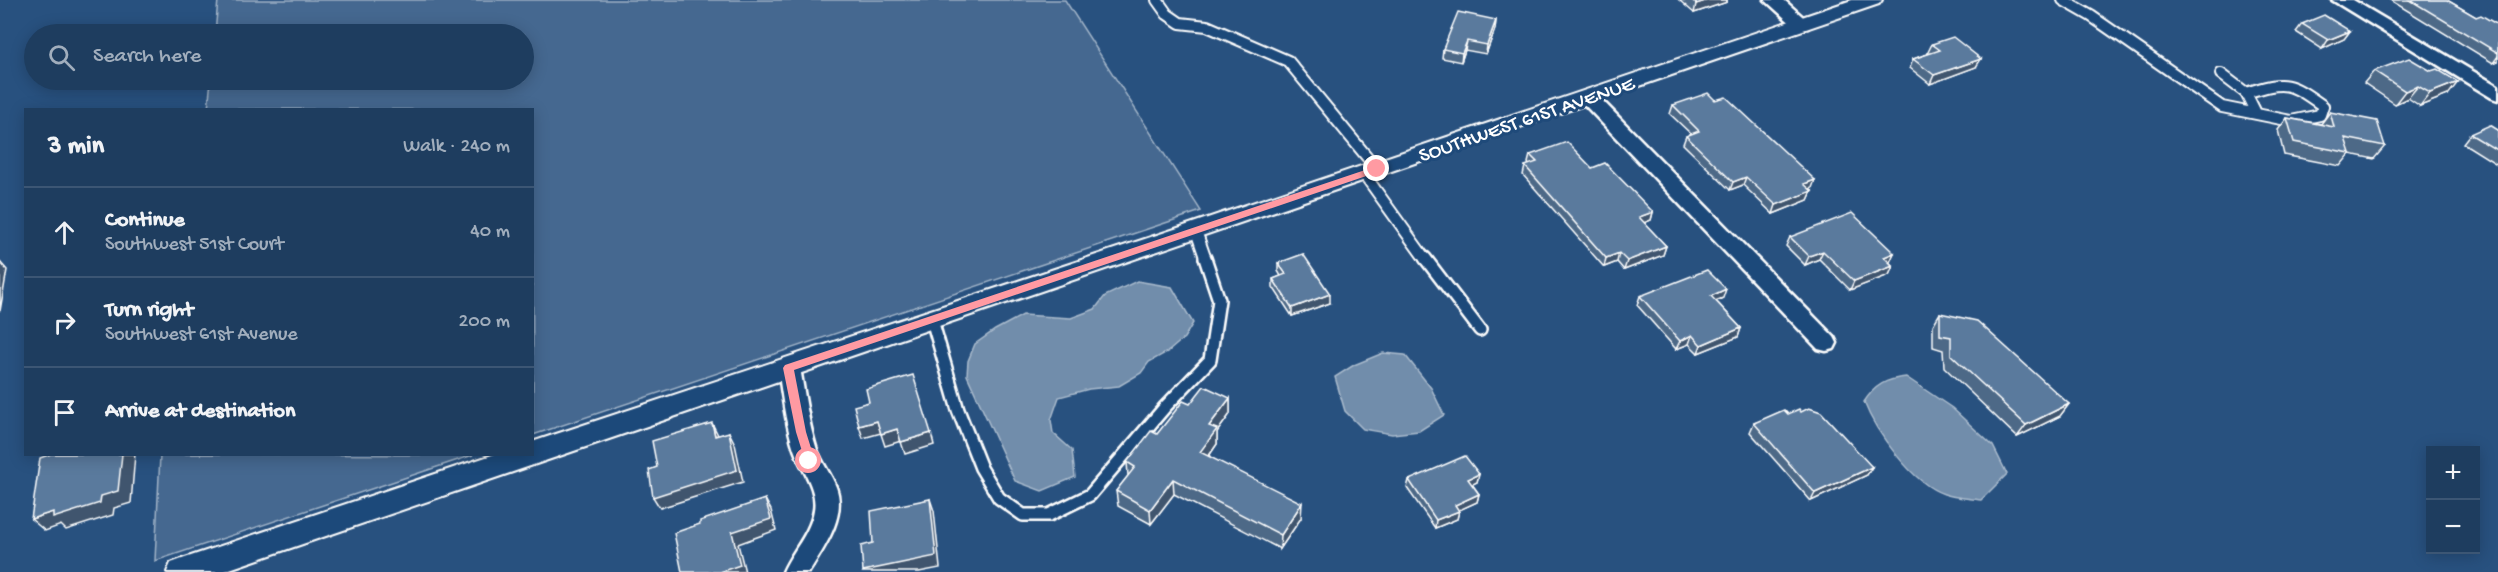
<!DOCTYPE html>
<meta charset="utf-8">
<style>
body{margin:0;font-family:"Gochi Hand",sans-serif;background:#264465;color:#f1f3f6}
.controls{position:absolute;right:18px;bottom:18px;display:grid;overflow:hidden;border-radius:0px;box-shadow:0 3px 15px #0003}
.controls button{width:54px;height:54px;display:grid;place-items:center;padding:0;border:0;border-bottom:2px solid #3c5674;background:#1e3d5f;color:#f1f3f6;font:30px sans-serif}
.stop{position:absolute;width:18px;height:18px;margin:-14px;border:4px solid #ff9aa2;border-radius:50%;background:#fff}
.stop.end{background:#ff9aa2;border-color:#fff;box-shadow:0 2px 6px #0008}
.list{margin:0;padding:0;list-style:none}
h2{display:flex;justify-content:space-between;align-items:center;height:78px;margin:0;padding:0 24px;font-size:26px}
h2 small{font-size:20px;font-weight:400;color:#a1aebd}
.list li{display:grid;grid-template-columns:39px 1fr auto;gap:18px;align-items:center;box-sizing:border-box;height:90px;padding:0 24px;border-top:2px solid #3c5674}
.list b{display:block;font-size:22px;white-space:nowrap}
.list p{margin:0;font-size:20px;white-space:nowrap;color:#a1aebd}
.list em{font-size:20px;font-style:normal;color:#a1aebd}
.icon{flex:none;width:33px;height:33px;fill:none;stroke:currentColor;stroke-width:2;stroke-linecap:round;stroke-linejoin:round}
.map{position:relative;flex:none;width:2498px;height:572px;overflow:hidden}
.search{position:absolute;background:#1e3d5f;box-shadow:0 3px 15px #0003;left:24px;top:24px;width:510px;height:66px;display:flex;align-items:center;gap:15px;box-sizing:border-box;padding:0 21px;border-radius:33px;color:#a1aebd;font-size:22px}
.panel{position:absolute;background:#1e3d5f;box-shadow:0 3px 15px #0003;left:24px;top:108px;width:510px;height:348px;border-radius:0px}
.map>svg:first-child{display:block}
.green{fill:#446890;stroke:#a2b4c8;stroke-width:1.5}
.water{fill:#718dab;stroke:#aabbcd;stroke-width:1.5}
.lines{fill:none;stroke-linecap:round;stroke-linejoin:round}
.service-far1-casing{stroke:#fff;stroke-width:14}
.service-casing{stroke:#fff;stroke-width:16}
.minor-casing{stroke:#fff;stroke-width:5}
.tertiary-casing{stroke:#fff;stroke-width:4}
.service-far1{stroke:#1f4a7a;stroke-width:10}
.service{stroke:#1f4a7a;stroke-width:11}
.minor{fill:#1f4a7a;fill-rule:evenodd}
.tertiary{fill:#1f4a7a;fill-rule:evenodd}
.wall{fill:#4d6987;stroke:#fff;stroke-width:1.5}
.shaded-wall{fill:#3f556e;stroke:#fff;stroke-width:1.5}
.building{fill:#5a7a9d;stroke:#fff;stroke-width:1.5}
.route{fill:#ff9aa2}
.labels{text-anchor:middle;stroke-width:6;stroke-linejoin:round;paint-order:stroke}
.street-label{font-size:21px;fill:#fff;stroke:#1f4a7a}
</style>
<div class="map">
<svg width="2498" height="572" viewBox="0 0 2498 572">
<rect width="100%" height="100%" fill="#28517f"/>
<filter id="ink" filterUnits="userSpaceOnUse"><feTurbulence type="fractalNoise" baseFrequency=".0167" numOctaves="2"/><feDisplacementMap in="SourceGraphic" scale="12" xChannelSelector="R" yChannelSelector="G"/><feConvolveMatrix kernelMatrix="1 2 1 2 8 2 1 2 1" color-interpolation-filters="sRGB"/></filter>
<g filter="url(#ink)">
<g class="green">
<polygon points="218,0 1065,0 1201,211 533,435 532,110 208,109 211,80 524,80 524,34 215,34"/>
<polygon points="160,455 160,454 473,455 155,561"/>
</g>
<g class="water">
<polygon points="1137,281 1172,287 1193,323 1184,338 1169,351 1149,362 1141,373 1119,386 1089,389 1059,397 1051,420 1053,433 1072,450 1075,477 1042,491 1015,481 967,375 968,361 975,344 995,330 1023,315 1071,318 1095,309 1105,296"/>
<polygon points="1383,353 1405,355 1431,388 1444,415 1419,431 1392,434 1363,429 1345,411 1335,377 1354,365"/>
<path d="M1906,377L1952,408L1993,446L2007,474L1981,500C1969,498 1955,498 1944,494C1913,484 1875,431 1864,402C1875,385 1886,379 1906,377Z"/>
</g>
<g class="lines">
<g class="service-far1-casing">
<g id="service-far1">
<polyline points="1157,0 1167,14 1180,23 1207,26 1288,61 1377,169"/>
<path d="M2063,0L2091,16L2222,107L2291,121L2320,115L2323,106C2289,82 2286,80 2246,93L2256,113"/>
<polyline points="2221,74 2246,93"/>
<polyline points="1364,174 1426,260"/>
<polyline points="1196,231 1206,260"/>
</g>
</g>
<g class="service-casing">
<g id="service">
<polyline points="1425,258 1480,330"/>
<polyline points="932,320 958,410 981,468 999,498 1023,515 1049,515 1090,495 1165,407 1210,360 1219,300 1205,258"/>
</g>
</g>
<g class="minor-casing">
<g id="minor">
<polygon points="1765,0 1784,0 1811,24 1808,28 1796,28"/>
<polygon points="2332,0 2353,0 2498,86 2498,100 2492,98"/>
<polygon points="1588,91 1595,93 1834,337 1837,343 1834,349 1826,351 1818,349 1581,101 1579,97 1581,93"/>
<path d="M789,359L797,362L800,368C805,395 808,423 817,450C822,463 831,474 836,487C847,516 824,548 809,572H783C792,551 810,534 814,510C818,487 799,467 793,446C785,420 782,394 778,368L781,362Z"/>
</g>
</g>
<g class="tertiary-casing">
<polygon id="tertiary" points="1852,0 1882,0 1879,4 221,572 167,572 171,563 182,559 495,454 532,454 532,442 1187,225"/>
</g>
<use href="#service-far1" class="service-far1"/>
<use href="#service" class="service"/>
<use href="#minor" class="minor"/>
<use href="#tertiary" class="tertiary"/>
</g>
<g class="wall">
<polygon points="1679,0 1727,0 1727,2 1694,13"/>
<polygon points="2390,0 2447,0 2476,17 2498,25 2498,61 2493,63"/>
<polygon points="1496,20 1495,29 1486,54 1465,50 1461,62 1442,58 1443,49"/>
<polygon points="2302,24 2350,31 2344,39 2322,49 2296,32"/>
<polygon points="1932,44 1976,67 1930,84 1910,68 1913,59 1929,53 1928,52"/>
<polygon points="2374,71 2431,71 2448,95 2420,106 2408,98 2395,104 2364,83"/>
<polygon points="1715,100 1812,188 1810,189 1812,191 1808,200 1773,214 1743,185 1730,190 1683,144 1686,136 1691,134 1670,114 1673,105"/>
<polygon points="2330,112 2385,146 2374,159 2350,154 2340,166 2284,155 2278,130 2287,118 2321,124"/>
<polygon points="2498,130 2498,165 2463,143 2470,134"/>
<polygon points="1530,155 1592,168 1653,212 1651,220 1644,223 1666,246 1663,255 1624,270 1617,262 1604,267 1523,175 1525,166 1529,165 1528,163"/>
<polygon points="1790,237 1894,253 1889,262 1893,266 1889,275 1850,290 1819,259 1805,265 1786,246"/>
<polygon points="1278,263 1330,303 1292,316 1273,287 1273,279 1281,276 1278,271"/>
<polygon points="1640,296 1723,298 1716,301 1741,328 1738,337 1698,353 1689,344 1676,349 1637,305"/>
<polygon points="1940,313 2069,404 2060,416 2017,437 1944,367 1943,350 1933,347 1933,325"/>
<polygon points="1230,398 1230,414 1217,432 1217,444 1209,456 1301,518 1280,549 1174,494 1151,524 1118,506 1116,491 1128,476 1127,462 1190,404"/>
<polygon points="1801,412 1872,467 1867,475 1811,501 1750,432 1754,423 1788,414"/>
<polygon points="1479,474 1477,482 1472,484 1479,494 1477,502 1459,510 1457,519 1435,528 1407,488 1409,480"/>
</g>
<g class="shaded-wall">
<polygon points="1708,0 1727,0 1727,2 1694,13 1696,4"/>
<polygon points="1496,20 1495,29 1486,54 1487,45"/>
<polygon points="2350,31 2344,39 2322,49 2328,40"/>
<polygon points="1467,41 1465,50 1461,62 1462,53"/>
<polygon points="2498,56 2498,61 2493,63"/>
<polygon points="1981,59 1976,67 1930,84 1934,75"/>
<polygon points="2458,82 2448,95 2420,106 2430,93"/>
<polygon points="2418,86 2408,98 2395,104 2405,91"/>
<polygon points="1746,177 1743,185 1730,190 1733,182"/>
<polygon points="1815,180 1812,188 1801,192 1804,184"/>
<polygon points="1812,191 1808,200 1773,214 1776,205"/>
<polygon points="1653,212 1651,220 1636,226 1639,217"/>
<polygon points="1666,246 1663,255 1624,270 1627,261"/>
<polygon points="1823,251 1819,259 1805,265 1809,256"/>
<polygon points="1619,253 1617,262 1604,267 1606,258"/>
<polygon points="1894,253 1890,262 1879,266 1884,257"/>
<polygon points="0,262 7,270 0,311"/>
<polygon points="1893,266 1889,275 1850,290 1854,281"/>
<polygon points="1726,289 1723,298 1707,304 1711,296"/>
<polygon points="1330,294 1330,303 1292,316 1292,308"/>
<polygon points="1741,328 1738,337 1698,353 1701,345"/>
<polygon points="1692,335 1689,344 1676,349 1680,341"/>
<polygon points="1230,398 1230,414 1217,432 1217,444 1201,467 1200,452 1209,426"/>
<polygon points="2069,404 2060,416 2017,437 2026,425"/>
<polygon points="877,421 881,433 863,438 859,426"/>
<polygon points="712,423 718,435 715,436"/>
<polygon points="897,429 901,441 885,446 881,434"/>
<polygon points="729,432 735,444 743,482 660,508 653,497"/>
<polygon points="931,433 934,445 905,454 901,442"/>
<polygon points="122,454 135,454 131,503 114,508 113,515 66,530 61,525 45,531 31,519 101,496"/>
<polygon points="1872,467 1867,475 1811,501 1815,493"/>
<polygon points="1479,474 1477,482 1467,487 1468,479"/>
<polygon points="1173,479 1174,494 1151,524 1150,510"/>
<polygon points="1479,494 1477,502 1453,513 1455,505"/>
<polygon points="765,499 771,510 776,530 738,544 745,572 720,572 732,532"/>
<polygon points="930,499 934,511 940,568 919,572 863,572"/>
<polygon points="1302,503 1301,518 1280,549 1281,535"/>
<polygon points="1459,511 1457,519 1435,528 1436,520"/>
</g>
<g class="building">
<polygon points="1692,0 1708,0 1696,4"/>
<polygon points="2410,0 2447,0 2476,17 2481,15 2498,25 2498,53"/>
<polygon points="1458,12 1496,20 1487,45 1467,41 1462,53 1443,49"/>
<polygon points="2324,15 2350,31 2328,40 2302,24"/>
<polygon points="1953,37 1981,59 1934,75 1913,59 1940,50 1932,44"/>
<polygon points="2409,58 2431,71 2437,69 2458,82 2430,93 2418,86 2405,91 2374,71"/>
<polygon points="1708,93 1715,100 1726,97 1815,180 1804,184 1812,191 1776,205 1746,177 1733,182 1686,136 1699,131 1673,105"/>
<polygon points="2330,112 2377,121 2385,146 2345,138 2350,153 2294,142 2287,118 2334,127"/>
<polygon points="2490,125 2498,130 2498,151 2470,134"/>
<polygon points="1567,142 1592,168 1605,163 1653,212 1639,217 1666,246 1627,261 1619,253 1606,258 1525,166 1537,162 1530,155"/>
<polygon points="1852,213 1894,253 1884,257 1893,266 1854,281 1823,251 1809,256 1790,237"/>
<polygon points="1303,254 1330,294 1292,308 1273,279 1286,274 1278,263"/>
<polygon points="1707,270 1726,289 1711,296 1741,328 1701,345 1692,335 1680,341 1640,296"/>
<polygon points="1940,313 1977,321 2069,404 2026,425 1951,355 1951,337 1940,335"/>
<polygon points="913,375 931,433 901,442 897,429 881,434 877,421 859,426 854,406 869,402 866,389"/>
<polygon points="1204,386 1230,398 1209,426 1217,429 1200,452 1302,503 1281,535 1173,479 1150,510 1116,491 1135,467 1127,462 1151,431 1157,434 1183,401 1190,404"/>
<polygon points="1809,408 1821,412 1872,467 1815,493 1754,423 1784,410 1788,414 1799,409 1801,412"/>
<polygon points="712,423 715,436 729,432 737,470 653,497 649,470 657,467 652,441"/>
<polygon points="51,454 122,454 118,491 101,496 100,503 53,518 53,512 31,519 40,458"/>
<polygon points="1465,456 1479,474 1468,479 1479,494 1455,505 1459,511 1436,520 1409,480"/>
<polygon points="765,499 771,519 732,532 740,565 720,572 682,572 674,533 700,524 700,521"/>
<polygon points="930,499 936,556 863,571 861,546 873,543 871,511"/>
</g>
</g>
<polygon class="route" points="1377,166 1381,167 1381,171 794,370 806,432 815,461 813,464 806,464 796,432 783,368 785,365"/>
<g class="labels">
<g class="street-label">
<text transform="translate(1526 118) rotate(-19)" y="7">SOUTHWEST 61ST AVENUE</text>
</g>
</g>
</svg>
<div class="controls">
<button>+</button>
<button>−</button>
</div>
<div class="stop" style="left:809px;top:461px"></div>
<div class="stop end" style="left:1377px;top:169px"></div>
<div class="search"><svg class="icon" aria-label="search" viewBox="0 0 24 24"><circle cx="10" cy="10" r="6"/><path d="M15 15l6 6"/></svg>Search here</div>
<section class="panel">
<h2>3 min<small>Walk · 240 m</small></h2>
<ul class="list">
<li><svg class="icon" aria-label="ahead" viewBox="0 0 24 24"><path d="M12 20V5M6 11l6-6 6 6"/></svg><div><b>Continue</b><p>Southwest 51st Court</p></div><em>40 m</em></li>
<li><svg class="icon" aria-label="right" viewBox="0 0 24 24"><path d="M7 20v-9h11M14 6l5 5-5 5"/></svg><div><b>Turn right</b><p>Southwest 61st Avenue</p></div><em>200 m</em></li>
<li><svg class="icon" aria-label="arrive" viewBox="0 0 24 24"><path d="M6 21V4h12l-3 4 3 4H6"/></svg><div><b>Arrive at destination</b></div></li>
</ul>
</section>
</div>
